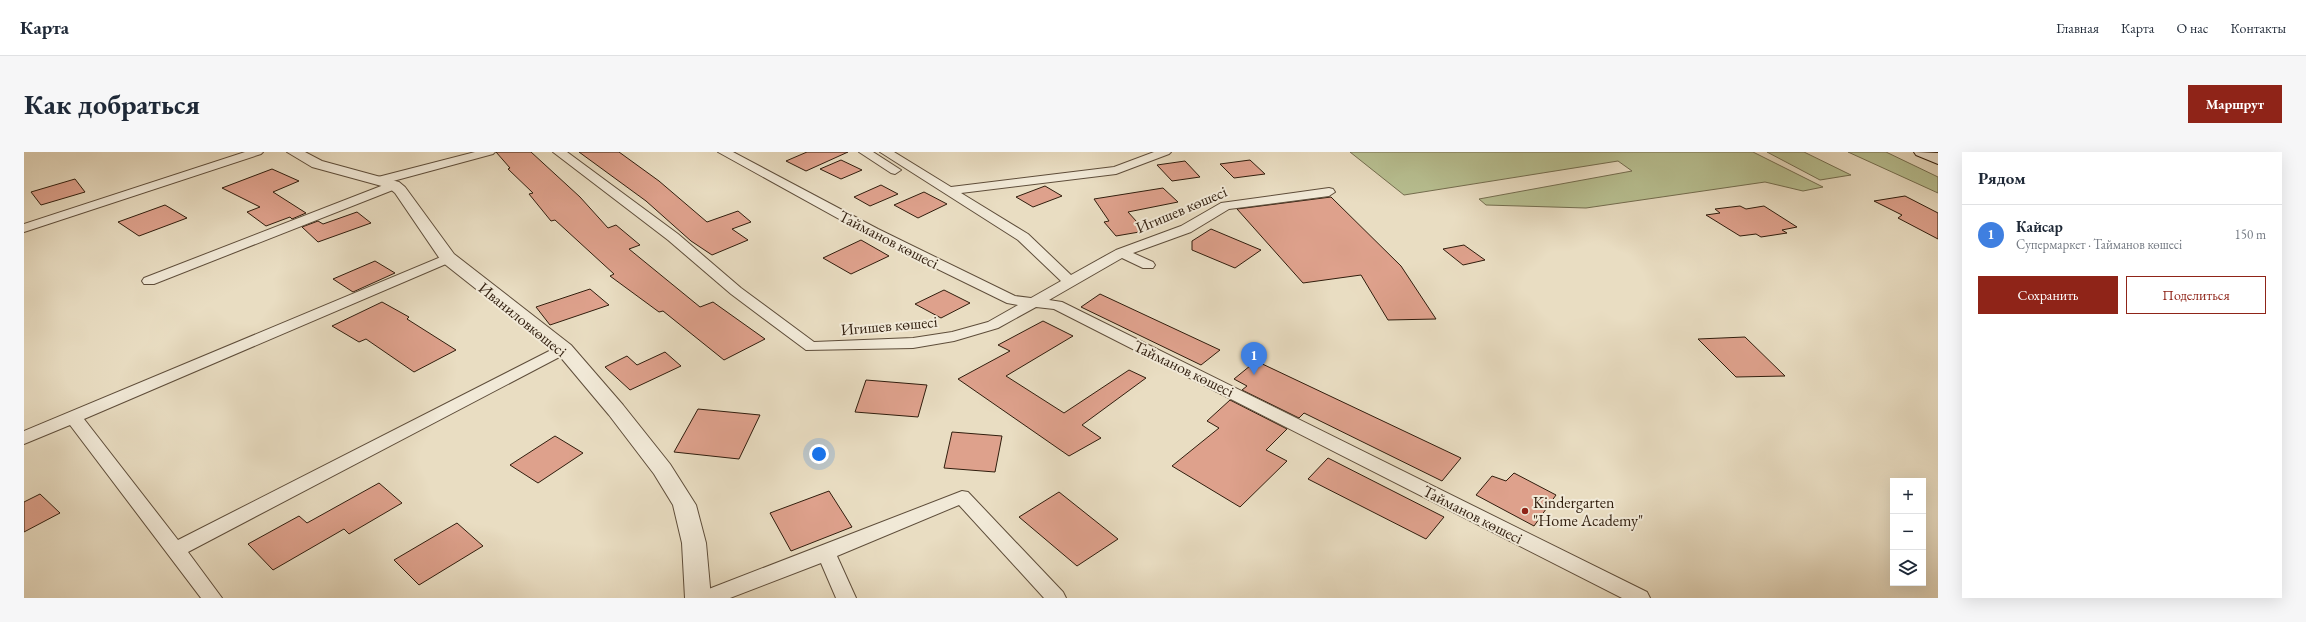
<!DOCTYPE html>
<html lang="ru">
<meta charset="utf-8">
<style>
body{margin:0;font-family:"EB Garamond",serif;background:#f6f6f7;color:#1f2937}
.controls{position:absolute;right:12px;bottom:12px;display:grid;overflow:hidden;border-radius:0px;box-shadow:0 4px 16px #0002}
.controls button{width:36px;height:36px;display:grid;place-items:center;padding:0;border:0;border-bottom:1px solid #e0e1e3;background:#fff;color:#1f2937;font:20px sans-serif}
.you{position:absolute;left:795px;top:302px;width:14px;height:14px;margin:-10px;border:3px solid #fff;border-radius:50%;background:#1a73e8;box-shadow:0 0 0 6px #1a73e833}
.badge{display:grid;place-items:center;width:26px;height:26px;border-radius:50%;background:#8f2418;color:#fff;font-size:13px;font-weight:700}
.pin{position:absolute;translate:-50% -33px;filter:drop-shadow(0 1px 2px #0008)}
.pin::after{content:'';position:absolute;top:21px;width:14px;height:12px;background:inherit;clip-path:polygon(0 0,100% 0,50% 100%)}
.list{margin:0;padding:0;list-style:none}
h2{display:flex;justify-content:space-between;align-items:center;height:52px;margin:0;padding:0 16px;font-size:17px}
h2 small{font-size:13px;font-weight:400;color:#747a83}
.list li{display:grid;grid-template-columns:26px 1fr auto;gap:12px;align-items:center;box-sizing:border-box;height:60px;padding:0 16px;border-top:1px solid #e0e1e3}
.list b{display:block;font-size:15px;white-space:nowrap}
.list p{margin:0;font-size:13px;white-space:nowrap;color:#747a83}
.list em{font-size:13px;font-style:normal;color:#747a83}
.actions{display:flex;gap:8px;padding:12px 16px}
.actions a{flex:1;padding:9px 0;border:1px solid #8f2418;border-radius:0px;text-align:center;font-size:14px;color:#8f2418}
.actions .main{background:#8f2418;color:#fff}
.icon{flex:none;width:22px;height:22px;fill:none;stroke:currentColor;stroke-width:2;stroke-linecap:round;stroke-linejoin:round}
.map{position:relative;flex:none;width:1914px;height:446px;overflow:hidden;border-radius:0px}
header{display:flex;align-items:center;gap:24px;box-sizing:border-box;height:56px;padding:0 20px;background:#fff;border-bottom:1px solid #e0e1e3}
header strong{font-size:19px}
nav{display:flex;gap:22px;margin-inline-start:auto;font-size:14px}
.intro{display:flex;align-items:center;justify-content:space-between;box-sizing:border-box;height:96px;padding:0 24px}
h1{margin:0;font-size:28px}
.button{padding:10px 18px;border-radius:0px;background:#8f2418;color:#fff;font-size:14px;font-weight:700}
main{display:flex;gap:24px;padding:0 24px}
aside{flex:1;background:#fff;border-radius:0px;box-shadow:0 4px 16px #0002}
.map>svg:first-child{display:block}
.green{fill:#b8c092;stroke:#746e50}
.building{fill:#dea18c;stroke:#301d0d}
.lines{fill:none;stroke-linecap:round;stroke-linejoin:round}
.minor-casing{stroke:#5e4d3a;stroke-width:2}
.tertiary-casing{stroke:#5e4d3a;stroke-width:2}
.secondary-casing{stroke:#301d0d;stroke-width:2}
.minor{fill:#f1e9d7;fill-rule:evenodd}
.tertiary{fill:#f1e9d7;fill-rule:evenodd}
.secondary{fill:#f1e9d7;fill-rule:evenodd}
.poi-dot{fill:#8f2418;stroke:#f1e9d7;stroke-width:1.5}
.labels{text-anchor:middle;stroke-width:4;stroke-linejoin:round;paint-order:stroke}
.street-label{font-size:16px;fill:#301d0d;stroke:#f1e9d7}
.poi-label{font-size:16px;fill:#301d0d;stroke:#f1e9d7;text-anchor:start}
</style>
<header>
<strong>Карта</strong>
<nav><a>Главная</a><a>Карта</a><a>О нас</a><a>Контакты</a></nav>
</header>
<div class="intro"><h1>Как добраться</h1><a class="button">Маршрут</a></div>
<main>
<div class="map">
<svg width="1914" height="446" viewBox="0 0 1914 446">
<rect width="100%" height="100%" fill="#e9ddc2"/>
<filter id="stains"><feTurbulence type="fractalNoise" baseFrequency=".005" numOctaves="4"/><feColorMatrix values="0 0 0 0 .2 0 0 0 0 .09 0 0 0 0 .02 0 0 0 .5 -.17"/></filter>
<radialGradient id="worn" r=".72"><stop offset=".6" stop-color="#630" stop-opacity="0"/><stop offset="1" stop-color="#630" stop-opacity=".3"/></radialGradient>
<g class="green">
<polygon points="1326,0 1729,0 1799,35 1779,39 1741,30 1562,56 1462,53 1455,47 1608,19 1594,9 1380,43"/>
<polygon points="1743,0 1780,0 1827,23 1796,28"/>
<polygon points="1824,0 1862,0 1914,25 1914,41"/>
</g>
<g class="building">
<polygon points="472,0 507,0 556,45 584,76 592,73 616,93 605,97 676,155 689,150 741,187 700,208 639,159 635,160 586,124 590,122 531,68 527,69 505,42 509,41 484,17 486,16"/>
<polygon points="555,0 595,0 635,29 683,70 714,59 727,70 708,77 724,88 688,103 667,89 622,49"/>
<polygon points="783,0 824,0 782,19 762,9"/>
<polygon points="817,8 838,18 817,27 796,17"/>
<polygon points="1226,8 1241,22 1210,26 1196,12"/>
<polygon points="1161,9 1176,25 1148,29 1133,13"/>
<polygon points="248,17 275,29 249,40 282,61 268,67 266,65 242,74 223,60 236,55 198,36"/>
<polygon points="51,27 61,40 17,53 7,40"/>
<polygon points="857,33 874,42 846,54 830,45"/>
<polygon points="1021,34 1038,44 1009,55 992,45"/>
<polygon points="1139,36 1154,50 1104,60 1121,79 1092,84 1080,70 1085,69 1070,47"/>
<polygon points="900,40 923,52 894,66 870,53"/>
<polygon points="1881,44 1914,61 1914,87 1874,66 1878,63 1850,49"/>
<polygon points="1307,45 1377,114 1412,167 1364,168 1337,123 1279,131 1213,57"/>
<polygon points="141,53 163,66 115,84 94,70"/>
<polygon points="1716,54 1722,57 1740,54 1773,75 1758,78 1763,81 1737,85 1732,82 1716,84 1682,63 1696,61 1691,57"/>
<polygon points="333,60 347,71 294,90 278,75 294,69 299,72"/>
<polygon points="1187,77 1237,98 1211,116 1168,98 1168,89"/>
<polygon points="837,88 865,104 827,122 799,106"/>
<polygon points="1440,93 1461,108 1439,113 1419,97"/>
<polygon points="351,109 371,121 329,140 309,127"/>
<polygon points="566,137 585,153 526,173 512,155"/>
<polygon points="920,138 946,151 917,166 891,152"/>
<polygon points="1076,142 1196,198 1177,213 1057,155"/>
<polygon points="358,150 385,165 383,167 432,198 390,220 342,187 335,190 308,174"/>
<polygon points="1019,169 1049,184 982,224 1040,261 1105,218 1122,226 1058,273 1077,286 1045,304 934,227 986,199 974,193"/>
<polygon points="1721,185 1761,224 1712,225 1674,187"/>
<polygon points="641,200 657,214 606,238 581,215 603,204 613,213"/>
<polygon points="1232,209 1437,306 1418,329 1280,261 1275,266 1218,238 1223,234 1210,227"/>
<polygon points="842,228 903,233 894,265 831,260"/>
<polygon points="1206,248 1263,277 1242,298 1263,309 1216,355 1148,314 1195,276 1183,269"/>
<polygon points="674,257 736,263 715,307 650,300"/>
<polygon points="928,280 978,284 971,320 920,316"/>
<polygon points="531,284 559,301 514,331 486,313"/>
<polygon points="1304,306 1420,365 1402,387 1284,327"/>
<polygon points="1490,321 1532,343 1510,374 1452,343 1468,324 1482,329"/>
<polygon points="355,331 378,351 325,382 320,377 249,418 224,392 275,364 283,371"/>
<polygon points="805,339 828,375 767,399 746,361"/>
<polygon points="1035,340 1094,387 1053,414 995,365"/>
<polygon points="16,342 36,361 0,380 0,350"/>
<polygon points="433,371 459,394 395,433 370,408"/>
</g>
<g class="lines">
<g class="minor-casing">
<g id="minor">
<polygon points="221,0 239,0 237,2 0,80 0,72"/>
<polygon points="451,0 471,0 469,2 358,32 352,28 354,25"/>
<polygon points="529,0 543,0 654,82 717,136 790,190 889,186 928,180 964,170 994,153 983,151 844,83 694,0 709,0 854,77 991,144 1007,146 1037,129 994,88 856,0 870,0 927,35 1090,15 1130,0 1147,0 1145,2 1092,22 937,41 1004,82 1047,123 1092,98 1157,74 1197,51 1305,36 1309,37 1311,40 1305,44 1205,57 1167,80 1109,101 1129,110 1131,113 1129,116 1119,116 1098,106 1025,148 1038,150 1623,440 1626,446 1598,446 1030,157 1012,155 974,176 930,189 889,196 782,198 707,142 644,88"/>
<polygon points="835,0 849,0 877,18 871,22 867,21"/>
<polygon points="370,29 376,33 374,36 130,132 120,132 118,129 120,126"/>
<polygon points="424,102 431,106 429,109 60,267 154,388 535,194 545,194 548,197 545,200 164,400 198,446 177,446 46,273 0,292 0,279"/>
<polygon points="938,339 944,340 1039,440 1042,446 1020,446 935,353 813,404 832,446 812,446 797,411 706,446 674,446 677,440"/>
</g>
</g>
<g class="tertiary-casing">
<polygon id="tertiary" points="263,0 281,0 298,9 375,30 381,35 430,102 547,193 599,253 646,312 672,353 682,391 687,446 661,446 658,391 649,353 630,322 585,263 533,201 418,110 371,41 365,36 288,15"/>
</g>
<g class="secondary-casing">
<polygon id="secondary" points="1890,0 1914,1 1914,12 1892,3"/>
</g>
<use href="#minor" class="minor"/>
<use href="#tertiary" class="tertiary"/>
<use href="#secondary" class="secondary"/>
</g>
<circle class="poi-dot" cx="1501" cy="359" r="4"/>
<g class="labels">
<g class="street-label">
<text transform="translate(1157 57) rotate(-23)" y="6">Игишев көшесі</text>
<text transform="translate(865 87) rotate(27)" y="6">Тайманов көшесі</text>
<text transform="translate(499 167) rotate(39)" y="6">Иваниловкөшесі</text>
<text transform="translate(865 173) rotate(-5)" y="6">Игишев көшесі</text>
<text transform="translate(1160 216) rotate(26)" y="6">Тайманов көшесі</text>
<text transform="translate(1449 362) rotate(27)" y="6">Тайманов көшесі</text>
</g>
<g class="poi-label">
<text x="1509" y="356">Kindergarten<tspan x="1509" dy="18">"Home Academy"</tspan></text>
</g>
</g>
<rect width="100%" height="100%" filter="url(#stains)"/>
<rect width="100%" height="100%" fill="url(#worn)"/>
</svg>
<div class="controls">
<button>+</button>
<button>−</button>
<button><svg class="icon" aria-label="layers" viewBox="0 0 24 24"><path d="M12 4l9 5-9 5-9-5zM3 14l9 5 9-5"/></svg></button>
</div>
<div class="you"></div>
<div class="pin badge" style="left:1230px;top:223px;background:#3f7fe0">1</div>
</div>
<aside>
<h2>Рядом<small></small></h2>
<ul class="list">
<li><span class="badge" style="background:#3f7fe0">1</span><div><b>Кайсар</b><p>Супермаркет · Тайманов көшесі</p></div><em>150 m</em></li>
</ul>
<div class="actions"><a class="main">Сохранить</a><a>Поделиться</a></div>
</aside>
</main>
